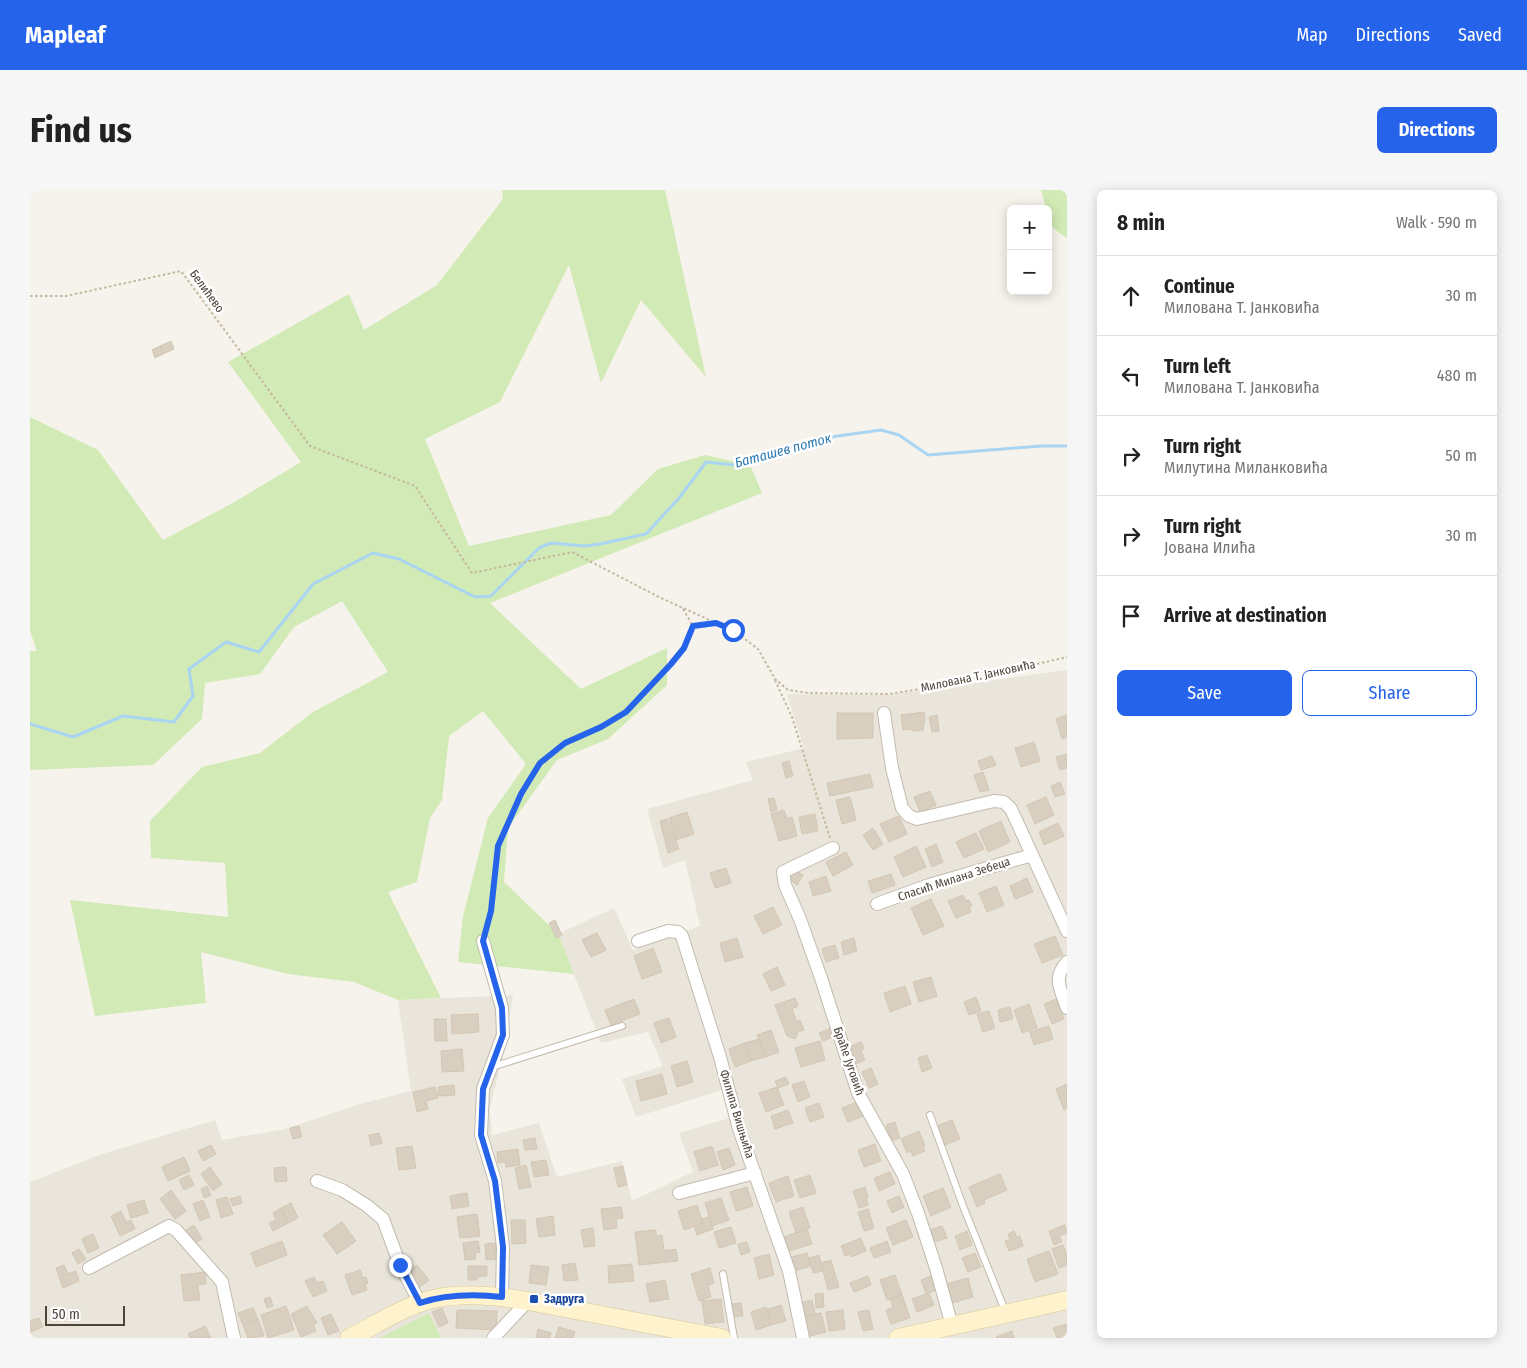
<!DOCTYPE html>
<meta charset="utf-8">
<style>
body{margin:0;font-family:"Fira Sans Condensed",sans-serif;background:#f6f6f6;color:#222}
.controls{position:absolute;right:15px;top:15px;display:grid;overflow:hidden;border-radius:8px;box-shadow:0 2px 12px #0003}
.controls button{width:45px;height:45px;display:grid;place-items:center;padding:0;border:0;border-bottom:1px solid #e0e0e0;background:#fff;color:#222;font:25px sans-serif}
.scale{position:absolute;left:15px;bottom:12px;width:80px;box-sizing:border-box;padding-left:5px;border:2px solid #4b4439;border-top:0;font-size:14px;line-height:18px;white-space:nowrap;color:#4b4439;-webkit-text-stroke:4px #fff;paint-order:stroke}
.stop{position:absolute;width:15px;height:15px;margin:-11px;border:4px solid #2563eb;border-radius:50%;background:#fff}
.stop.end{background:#2563eb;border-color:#fff;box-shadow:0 1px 5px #0008}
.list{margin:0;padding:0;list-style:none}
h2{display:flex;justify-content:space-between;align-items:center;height:65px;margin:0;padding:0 20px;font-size:21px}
h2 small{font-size:16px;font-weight:400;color:#767676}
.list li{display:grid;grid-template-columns:32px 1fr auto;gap:15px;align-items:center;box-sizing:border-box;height:80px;padding:0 20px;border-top:1px solid #e0e0e0}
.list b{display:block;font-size:19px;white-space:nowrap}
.list p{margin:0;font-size:16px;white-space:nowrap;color:#767676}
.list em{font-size:16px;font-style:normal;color:#767676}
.actions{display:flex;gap:10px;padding:15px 20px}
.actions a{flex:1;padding:11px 0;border:1px solid #2563eb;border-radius:8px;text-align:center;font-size:18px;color:#2563eb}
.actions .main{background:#2563eb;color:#fff}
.icon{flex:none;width:28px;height:28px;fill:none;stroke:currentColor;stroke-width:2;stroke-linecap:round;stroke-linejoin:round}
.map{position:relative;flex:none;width:1037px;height:1148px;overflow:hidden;border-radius:8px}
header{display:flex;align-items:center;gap:30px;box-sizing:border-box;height:70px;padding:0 25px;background:#2563eb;color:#fff}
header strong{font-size:24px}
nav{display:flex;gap:28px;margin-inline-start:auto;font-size:18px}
.intro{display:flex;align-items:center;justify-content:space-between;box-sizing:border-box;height:120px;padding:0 30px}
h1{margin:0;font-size:35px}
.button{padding:12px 22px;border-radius:8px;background:#2563eb;color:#fff;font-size:18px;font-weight:700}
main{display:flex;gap:30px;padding:0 30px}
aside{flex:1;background:#fff;border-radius:8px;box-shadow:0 2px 12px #0003}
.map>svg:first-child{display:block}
.residential{fill:#eae5da}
.green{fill:#d2eab5}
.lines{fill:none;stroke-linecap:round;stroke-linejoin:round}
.stream{stroke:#a9d4f2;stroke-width:3}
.building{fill:#d8cfc1;stroke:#d3c7b4}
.lane-casing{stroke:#c2bbae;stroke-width:8}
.street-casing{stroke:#c2bbae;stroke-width:14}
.secondary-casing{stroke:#d6c79b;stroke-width:19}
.path{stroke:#c4b79f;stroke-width:2;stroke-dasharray:2.5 2.5;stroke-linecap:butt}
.lane{stroke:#fff;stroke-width:6}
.street{stroke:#fff;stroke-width:12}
.secondary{stroke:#fff3cd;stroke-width:18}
.route{stroke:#2563eb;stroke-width:6}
.transit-dot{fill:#1a4fb4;stroke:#fff;stroke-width:2}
.labels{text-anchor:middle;stroke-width:5;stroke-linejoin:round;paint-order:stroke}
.street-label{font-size:12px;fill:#4b4439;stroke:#fff}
.transit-label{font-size:12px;font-weight:bold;fill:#164399;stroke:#fff;text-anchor:start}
.water-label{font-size:14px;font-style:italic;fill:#2e7ab2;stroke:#fff}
</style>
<header>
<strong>Mapleaf</strong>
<nav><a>Map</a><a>Directions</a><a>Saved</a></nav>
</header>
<div class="intro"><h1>Find us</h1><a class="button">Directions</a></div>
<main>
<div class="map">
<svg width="1037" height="1148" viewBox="0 0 1037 1148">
<rect width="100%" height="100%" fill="#f6f3ec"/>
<polygon class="residential" points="1037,480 1037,1148 0,1148 0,992 72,964 185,930 192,950 255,939 330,914 381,901 368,810 483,805 475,858 460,918 462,945 509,933 527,987 592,971 602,1011 663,982 649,943 699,928 692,900 606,927 592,889 633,876 618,842 571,853 528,744 584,718 603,760 670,736 655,670 633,678 617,619 723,590 716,572 774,558 757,505 759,504 857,505"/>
<g class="green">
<polygon points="472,0 635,0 676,187 611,110 571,193 539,75 470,212 395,249 439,356 581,325 628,279 675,265 720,275 732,303 460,413 551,499 637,458 637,495 578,549 527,570 478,638 474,692 528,744 544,784 428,772 433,726 458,628 496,574 453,521 419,546 412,610 400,628 387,692 358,702 411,808 368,810 324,792 258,784 171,762 176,813 65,826 40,710 198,727 195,673 121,668 120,631 172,577 230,563 283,522 358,482 312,411 264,437 230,484 175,493 172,529 123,575 0,580 0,461 7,461 0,441 0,227 68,260 133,350 201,314 271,272 198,172 319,104 334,140 407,95 473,9"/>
<path d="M1011,0H1037V48C1024,39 1018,36 1018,19H1016Z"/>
<polygon points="399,1123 411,1148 350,1148"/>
</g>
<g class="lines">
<polyline class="stream" points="0,534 43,547 93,526 144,532 163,506 159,479 196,452 229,462 283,394 343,363 369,369 445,407 461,406 509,358 521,353 554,356 570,354 616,344 649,308 676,272 705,275 786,249 851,240 869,245 898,265 1011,256 1037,256"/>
</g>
<g class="building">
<polygon points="141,151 144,159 133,164 130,156"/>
<polygon points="130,156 133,164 125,168 122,160"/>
<polygon points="894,522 895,531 894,532 893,540 883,541 882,539 873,540 871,525"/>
<polygon points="807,523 843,523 843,548 807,549"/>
<polygon points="907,525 909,541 902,542 899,527"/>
<polygon points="1037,525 1037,547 1032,549 1026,529"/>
<polygon points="1004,552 1010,571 991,577 985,558"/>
<polygon points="1037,564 1037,578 1030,580 1026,567"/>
<polygon points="962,566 966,575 951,580 948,571"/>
<polygon points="759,571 763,586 756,588 752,573"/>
<polygon points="953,582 959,600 950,602 944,585"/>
<polygon points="840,584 843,597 800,606 797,593"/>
<polygon points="1030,592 1035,604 1025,607 1021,596"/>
<polygon points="900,601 906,615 890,622 884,607"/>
<polygon points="820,607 826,630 812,634 806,610"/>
<polygon points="1016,607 1024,625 1005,634 997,615"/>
<polygon points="744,608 747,620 741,622 738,609"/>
<polygon points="754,620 757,629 762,627 767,646 749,651 741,624"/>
<polygon points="657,622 664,644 646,650 639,628"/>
<polygon points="785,624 788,641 772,644 769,627"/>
<polygon points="869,626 877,644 859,652 850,634"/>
<polygon points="637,629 649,659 638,663 630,631"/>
<polygon points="971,631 980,652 958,662 949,641"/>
<polygon points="1028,633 1034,646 1014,655 1009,642"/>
<polygon points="843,638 853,654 843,660 833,645"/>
<polygon points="946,643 954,659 934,668 926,652"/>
<polygon points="906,654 913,672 902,677 895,659"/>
<polygon points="886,656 896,677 873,687 864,667"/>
<polygon points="816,662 823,675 803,686 796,672"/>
<polygon points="696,678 701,693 685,698 680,683"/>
<polygon points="762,681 766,681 773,685 767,695 758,688"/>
<polygon points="861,684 865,695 842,703 838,691"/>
<polygon points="796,686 801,701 783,706 779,692"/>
<polygon points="997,688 1003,702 985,709 980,696"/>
<polygon points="966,696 974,715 957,722 949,703"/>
<polygon points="933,705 936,711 939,710 942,715 939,717 941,722 926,728 918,711"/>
<polygon points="901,709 914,736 893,745 881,718"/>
<polygon points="743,717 752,735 733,744 724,726"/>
<polygon points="525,730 532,745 526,748 519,733"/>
<polygon points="567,743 576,760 561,767 552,750"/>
<polygon points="1025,746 1033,765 1012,773 1004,754"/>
<polygon points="707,748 713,767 695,772 690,753"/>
<polygon points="824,748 827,761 814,765 811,752"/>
<polygon points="805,755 809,768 796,772 792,759"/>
<polygon points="623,758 632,782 612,789 604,766"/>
<polygon points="747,777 755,795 741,801 733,784"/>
<polygon points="901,787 907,806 889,812 883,792"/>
<polygon points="875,796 881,814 860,822 854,803"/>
<polygon points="946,807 951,821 939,825 934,812"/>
<polygon points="765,808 768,816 762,819 767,832 770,830 774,840 768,842 765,849 757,846 745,815"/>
<polygon points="604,809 610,824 581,835 575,820"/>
<polygon points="1026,809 1034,829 1022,834 1014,814"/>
<polygon points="999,814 1007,838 992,843 984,820"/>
<polygon points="980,817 983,829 970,832 968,820"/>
<polygon points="959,821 965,838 953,842 947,824"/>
<polygon points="448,824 449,842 422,844 421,825"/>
<polygon points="639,828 646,847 631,853 624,833"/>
<polygon points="404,829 416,829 417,851 405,851"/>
<polygon points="1019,836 1023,849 1004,855 1000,842"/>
<polygon points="801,838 805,846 793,851 789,843"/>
<polygon points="741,840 749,862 735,867 727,845"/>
<polygon points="729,849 735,867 721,871 715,853"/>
<polygon points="790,851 795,870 771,877 765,858"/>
<polygon points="831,852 834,859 831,861 835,870 826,874 819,857"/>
<polygon points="715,853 721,871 705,877 699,859"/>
<polygon points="432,859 434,881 412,882 411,861"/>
<polygon points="897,865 902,878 892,882 888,868"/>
<polygon points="657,871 663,892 647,897 641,876"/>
<polygon points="841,878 848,894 839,898 832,882"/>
<polygon points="632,884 637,904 611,911 606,891"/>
<polygon points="756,887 759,894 748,898 745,891"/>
<polygon points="774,891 780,907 768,912 762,895"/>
<polygon points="1037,894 1037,918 1034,920 1026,899"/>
<polygon points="424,895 425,905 409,906 408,897"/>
<polygon points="405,897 408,908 396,911 398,919 387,922 383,902"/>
<polygon points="747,897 754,915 736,922 729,903"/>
<polygon points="830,911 836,925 818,932 812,918"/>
<polygon points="789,913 794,927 780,932 775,918"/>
<polygon points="758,920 763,933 745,939 741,926"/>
<polygon points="922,930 930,949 915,955 907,936"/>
<polygon points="865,932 870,948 861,951 856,935"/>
<polygon points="269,936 272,947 263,949 260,938"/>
<polygon points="889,941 895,956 893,957 895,961 883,966 881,961 877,963 871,949"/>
<polygon points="349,943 352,953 341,956 339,945"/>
<polygon points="505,948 507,959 495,960 493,950"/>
<polygon points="845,954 851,971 834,977 828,960"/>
<polygon points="181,955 186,964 173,971 168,961"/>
<polygon points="382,956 386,978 369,980 366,958"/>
<polygon points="682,956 688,975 670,981 664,962"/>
<polygon points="699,958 705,975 693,980 687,962"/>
<polygon points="488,959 490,975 476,977 475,972 468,973 467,962"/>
<polygon points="154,967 160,981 138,991 132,977"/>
<polygon points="516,970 519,985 504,987 501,972"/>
<polygon points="496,975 501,997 489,999 485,978"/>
<polygon points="593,976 597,995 588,997 584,978"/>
<polygon points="180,977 192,994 183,1001 171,984"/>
<polygon points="256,977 257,991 245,992 244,978"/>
<polygon points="860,982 865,994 849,1001 844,988"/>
<polygon points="970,984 977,1000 954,1010 955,1013 947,1017 939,997"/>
<polygon points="159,985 164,995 154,1000 149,990"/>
<polygon points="780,985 786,1003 770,1008 764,990"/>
<polygon points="758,986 764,1006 746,1012 739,993"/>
<polygon points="177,996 181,1005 174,1008 171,999"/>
<polygon points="717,997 723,1016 706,1021 700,1002"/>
<polygon points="835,997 838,1008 836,1008 838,1015 829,1018 823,1001"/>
<polygon points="913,998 921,1017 901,1026 893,1006"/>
<polygon points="141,1000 156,1021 145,1029 130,1009"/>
<polygon points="437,1003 439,1016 422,1019 420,1006"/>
<polygon points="210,1006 212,1013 203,1016 200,1009"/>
<polygon points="869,1006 874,1017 862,1023 857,1011"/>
<polygon points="197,1007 203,1024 191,1028 186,1010"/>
<polygon points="691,1008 699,1030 682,1036 675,1013"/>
<polygon points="114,1010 118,1023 101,1028 97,1015"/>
<polygon points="173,1010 180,1027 170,1031 163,1014"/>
<polygon points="261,1013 268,1028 258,1033 251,1018"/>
<polygon points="667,1015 673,1033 654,1040 648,1021"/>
<polygon points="591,1017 593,1028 586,1029 587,1038 574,1040 571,1019"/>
<polygon points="773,1017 780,1038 766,1043 759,1022"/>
<polygon points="251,1018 258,1033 243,1041 239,1033 246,1030 243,1023"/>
<polygon points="838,1019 844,1038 834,1041 828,1022"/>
<polygon points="91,1021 96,1032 101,1030 105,1039 90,1046 81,1026"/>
<polygon points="447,1024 450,1046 430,1048 427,1027"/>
<polygon points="523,1026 525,1045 509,1047 506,1029"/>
<polygon points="679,1027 683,1039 667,1045 664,1036 673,1033 672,1029"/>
<polygon points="481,1030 495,1030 496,1053 482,1054"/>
<polygon points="876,1030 883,1047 863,1055 856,1038"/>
<polygon points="312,1032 326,1051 307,1064 293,1045"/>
<polygon points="164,1035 172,1049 163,1054 155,1041"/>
<polygon points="1035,1035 1037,1043 1029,1046 1032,1052 1024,1055 1019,1041"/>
<polygon points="912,1036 917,1048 904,1052 899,1040"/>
<polygon points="701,1037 706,1053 689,1058 684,1042"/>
<polygon points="563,1038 565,1056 554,1057 551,1040"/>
<polygon points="777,1039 782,1054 759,1061 754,1047"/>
<polygon points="626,1040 626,1046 632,1045 634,1061 646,1059 648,1071 609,1075 605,1042"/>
<polygon points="937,1041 942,1055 930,1060 925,1046"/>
<polygon points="984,1041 987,1047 990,1046 993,1056 979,1061 975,1051 980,1050 978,1044"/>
<polygon points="63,1044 69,1058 58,1063 52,1049"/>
<polygon points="831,1048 836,1061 821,1067 820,1064 815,1066 811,1056"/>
<polygon points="252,1051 257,1065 226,1077 221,1063"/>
<polygon points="448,1051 450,1062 445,1063 446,1069 435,1070 433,1053"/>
<polygon points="857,1051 861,1062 844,1068 840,1058"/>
<polygon points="717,1052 720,1062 711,1065 708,1054"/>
<polygon points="465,1053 467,1069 456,1070 455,1054"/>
<polygon points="1033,1055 1037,1065 1037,1075 1029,1078 1022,1059"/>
<polygon points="49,1059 56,1069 48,1074 42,1063"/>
<polygon points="1019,1061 1028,1084 1005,1092 997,1069"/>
<polygon points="777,1063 781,1076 764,1081 761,1067"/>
<polygon points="945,1063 951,1077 938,1082 932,1068"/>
<polygon points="739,1064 744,1085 729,1089 724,1068"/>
<polygon points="789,1065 793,1081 783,1083 779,1068"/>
<polygon points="801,1070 809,1097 798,1100 791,1073"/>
<polygon points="545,1073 548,1090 534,1091 532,1075"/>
<polygon points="602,1074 604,1091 579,1093 578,1076"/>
<polygon points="34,1075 38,1084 46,1081 49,1091 33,1098 26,1078"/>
<polygon points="387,1075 399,1090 387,1099 375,1084"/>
<polygon points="501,1075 519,1077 516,1095 499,1093"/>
<polygon points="438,1076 457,1076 457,1086 447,1087 447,1090 438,1090"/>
<polygon points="680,1078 684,1093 678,1095 681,1107 669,1111 661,1084"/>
<polygon points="330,1080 333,1088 336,1087 338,1093 335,1094 337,1100 322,1105 315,1085"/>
<polygon points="175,1082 176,1094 168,1095 170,1110 154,1111 151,1085"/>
<polygon points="865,1085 872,1105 857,1110 850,1090"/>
<polygon points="838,1086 841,1095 824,1102 820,1093"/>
<polygon points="901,1086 906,1100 896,1104 891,1090"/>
<polygon points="284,1087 287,1093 293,1091 297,1101 283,1107 275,1091"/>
<polygon points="938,1088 943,1107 922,1113 917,1094"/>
<polygon points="635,1090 639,1109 620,1112 616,1094"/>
<polygon points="793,1103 794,1117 786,1118 785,1104"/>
<polygon points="899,1103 904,1115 887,1122 882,1109"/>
<polygon points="872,1105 880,1128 861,1134 856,1120 863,1117 860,1109"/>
<polygon points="240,1107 243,1116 237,1118 234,1109"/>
<polygon points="691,1109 694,1132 675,1134 672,1111"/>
<polygon points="782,1110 785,1124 771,1127 768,1113"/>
<polygon points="711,1113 713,1126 704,1127 701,1114"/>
<polygon points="751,1115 756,1131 741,1135 736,1120"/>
<polygon points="256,1116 264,1140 238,1148 231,1125"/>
<polygon points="277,1116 287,1133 283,1135 286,1141 271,1147 261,1124"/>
<polygon points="736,1117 741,1135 726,1140 721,1122"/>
<polygon points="223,1118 228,1129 213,1135 208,1123"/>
<polygon points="412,1118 418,1133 409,1137 402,1122"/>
<polygon points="427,1120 467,1121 466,1140 426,1138"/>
<polygon points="813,1120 815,1139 799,1141 796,1122"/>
<polygon points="839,1120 843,1139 833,1141 828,1122"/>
<polygon points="791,1123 796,1142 776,1147 771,1127"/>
<polygon points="301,1124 309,1141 298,1145 291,1128"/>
<polygon points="9,1128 13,1137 0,1142 0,1131"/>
<polygon points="228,1129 234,1146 218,1148 213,1135"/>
<polygon points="1037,1134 1037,1148 1027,1148 1023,1138"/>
<polygon points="175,1136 181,1148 160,1148 158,1144"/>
<polygon points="529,1137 545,1142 543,1148 525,1148"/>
<polygon points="508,1139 521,1143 520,1148 506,1148"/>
<polygon points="982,1141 984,1148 967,1148 966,1147"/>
</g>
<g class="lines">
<g class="lane-casing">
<g id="lane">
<polyline points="462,877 592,836"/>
<polyline points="900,925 933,1016 976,1123"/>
<polyline points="693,1084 704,1148"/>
</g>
</g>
<g class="street-casing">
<g id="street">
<polyline points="854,523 862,578 872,618 879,626 887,629 964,611 974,612 981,619 1037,741"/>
<polyline points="803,658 753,682 755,695 770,729 791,788 828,903 873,984 888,1023 906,1078 922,1136"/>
<polyline points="847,714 899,695 1002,665"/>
<polyline points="453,751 472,818 473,845 453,899 451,945 465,991 473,1057 472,1107"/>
<polyline points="608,751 638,741 648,742 652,746 690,867 709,939 759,1081 773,1148"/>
<path d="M1037,772C1022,788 1031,800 1037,818"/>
<polyline points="287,991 312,1000 336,1015 353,1029 370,1075 390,1113"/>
<polyline points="649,1003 725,983"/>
<polyline points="59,1078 139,1036 146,1040 192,1092 204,1148"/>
<polyline points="463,1148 498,1111"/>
</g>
</g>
<g class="secondary-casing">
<g id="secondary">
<path d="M319,1148C346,1135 374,1116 403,1109C434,1102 467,1106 498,1111L692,1148"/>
<polyline points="868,1148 1037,1110"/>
</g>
</g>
<g class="path">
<polyline points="0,106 36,106 151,81 280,256 385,296 442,383 542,362 629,407 686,433"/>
<polyline points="653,419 663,436"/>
<polyline points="745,490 762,527 800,648"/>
<polyline points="456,739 461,721 468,656 491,604 510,573 535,553 571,537 596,522 641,474 654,458 658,446 663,436 686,433 703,440 728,459 745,489 758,500 778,503 859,504 921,494 1037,467"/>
</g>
<use href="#lane" class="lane"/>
<use href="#street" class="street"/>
<use href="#secondary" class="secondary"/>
</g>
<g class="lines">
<path class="route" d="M370,1075L390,1113C417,1104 444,1104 472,1107L473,1057L465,991L451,945L453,899L473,845L472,818L453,751L461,721L468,656L491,604L510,573L535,553L571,537L596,522L641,474L654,458L663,436L686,433L703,440"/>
</g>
<rect class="transit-dot" x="499" y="1104" width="10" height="10" rx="2.5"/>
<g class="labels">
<g class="street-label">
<text transform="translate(177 101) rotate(54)" y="4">Белићево</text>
<text transform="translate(948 486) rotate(-12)" y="4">Милована Т. Јанковића</text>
<text transform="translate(924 689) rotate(-18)" y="4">Спасић Милана Зебеца</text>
<text transform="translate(819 871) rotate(71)" y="4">Браће Југовић</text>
<text transform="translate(707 924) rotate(73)" y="4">Филипа Вишњића</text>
</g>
<g class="transit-label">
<text x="514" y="1113">Задруга</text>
</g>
<g class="water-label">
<text transform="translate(753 260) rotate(-15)" y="5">Баташев поток</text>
</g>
</g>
</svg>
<div class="controls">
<button>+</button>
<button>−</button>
</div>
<div class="scale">50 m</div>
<div class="stop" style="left:703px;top:440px"></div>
<div class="stop end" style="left:370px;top:1075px"></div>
</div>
<aside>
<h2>8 min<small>Walk · 590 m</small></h2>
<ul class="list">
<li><svg class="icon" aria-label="ahead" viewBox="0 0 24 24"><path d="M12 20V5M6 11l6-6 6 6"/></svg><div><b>Continue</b><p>Милована Т. Јанковића</p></div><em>30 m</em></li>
<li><svg class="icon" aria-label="left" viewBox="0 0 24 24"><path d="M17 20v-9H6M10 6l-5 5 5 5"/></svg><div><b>Turn left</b><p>Милована Т. Јанковића</p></div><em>480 m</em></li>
<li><svg class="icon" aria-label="right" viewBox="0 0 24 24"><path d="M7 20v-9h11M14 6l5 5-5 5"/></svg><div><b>Turn right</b><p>Милутина Миланковића</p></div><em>50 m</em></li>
<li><svg class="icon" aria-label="right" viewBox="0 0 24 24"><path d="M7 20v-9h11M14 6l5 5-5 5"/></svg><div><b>Turn right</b><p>Јована Илића</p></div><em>30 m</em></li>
<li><svg class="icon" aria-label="arrive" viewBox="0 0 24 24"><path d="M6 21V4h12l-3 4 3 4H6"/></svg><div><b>Arrive at destination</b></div></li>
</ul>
<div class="actions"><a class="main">Save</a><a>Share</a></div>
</aside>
</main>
